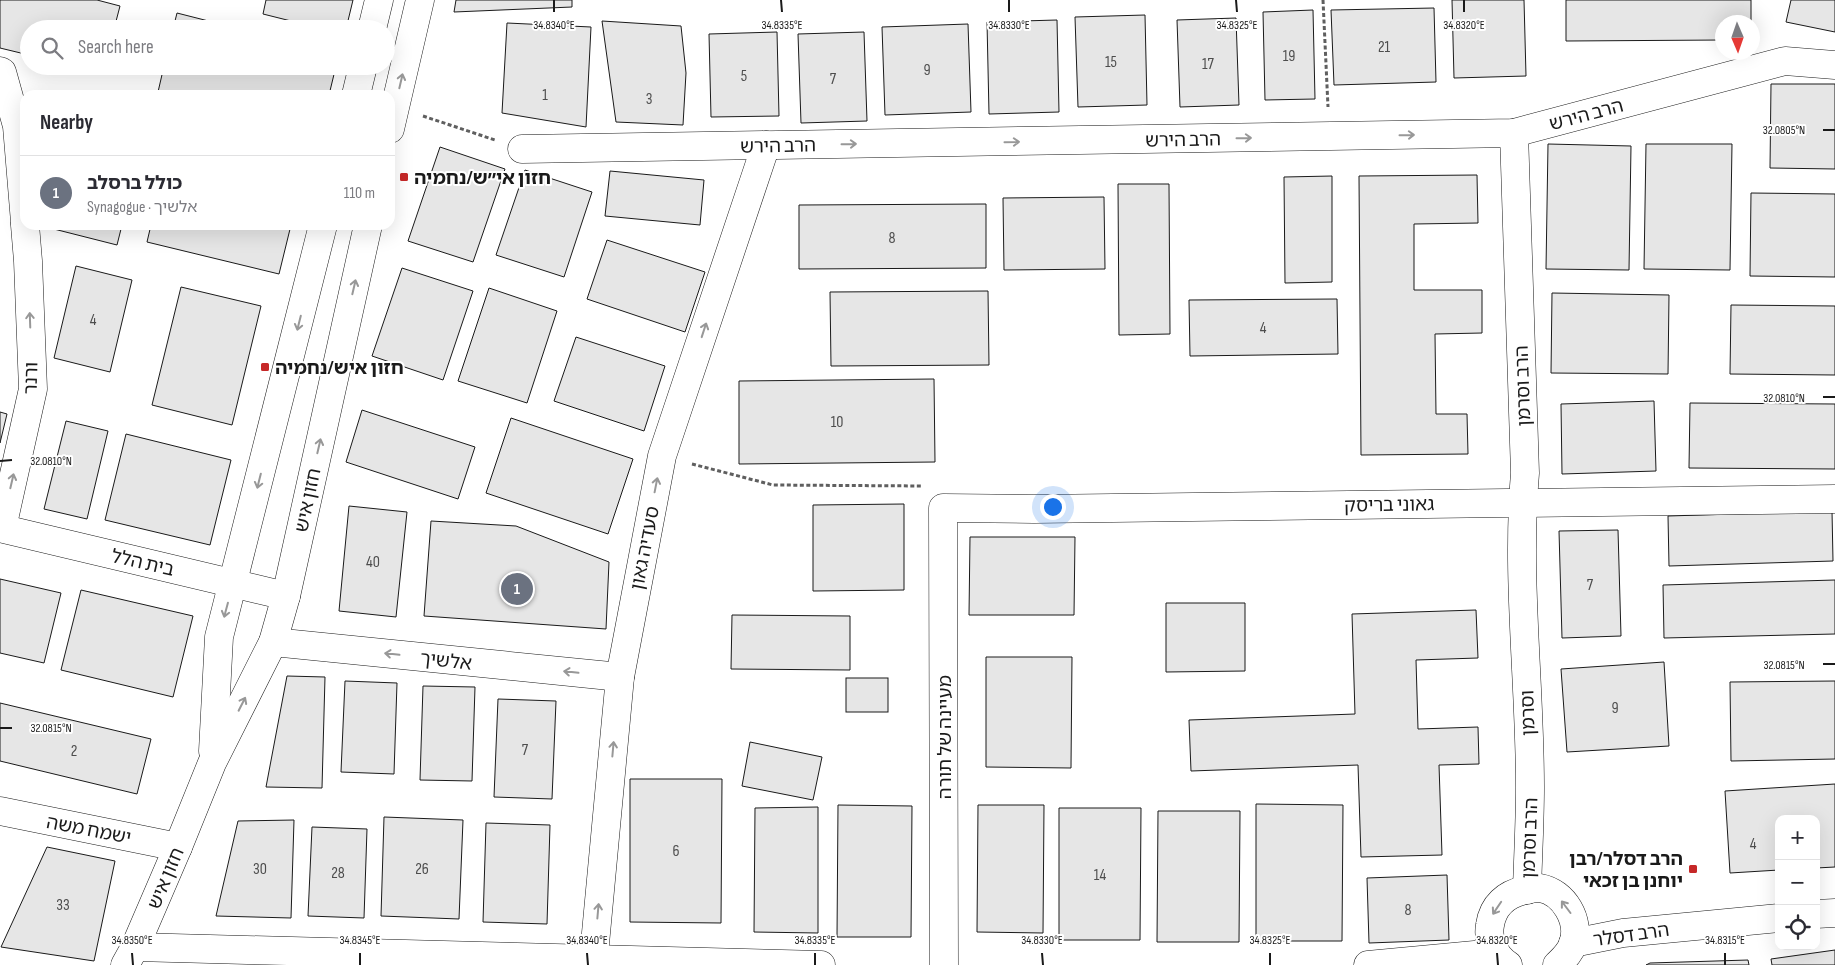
<!DOCTYPE html>
<meta charset="utf-8">
<style>
body{margin:0;font-family:"Sofia Sans Condensed","Noto Sans Hebrew",sans-serif;background:#f7f7f7;color:#2b2b33}
.controls{position:absolute;right:15px;bottom:15px;display:grid;overflow:hidden;border-radius:10px;box-shadow:0 5px 20px #0002}
.controls button{width:45px;height:45px;display:grid;place-items:center;padding:0;border:0;border-bottom:1px solid #e1e1e2;background:#fff;color:#2b2b33;font:25px sans-serif}
.compass{position:absolute;left:1715px;top:15px;width:45px;height:45px;border-radius:50%;background:#fff;box-shadow:0 5px 20px #0002;rotate:178deg}
.you{position:absolute;left:1052px;top:506px;width:18px;height:18px;margin:-12px;border:4px solid #fff;border-radius:50%;background:#1a73e8;box-shadow:0 0 0 8px #1a73e833}
.badge{display:grid;place-items:center;width:32px;height:32px;border-radius:50%;background:#1a73e8;color:#fff;font-size:16px;font-weight:700}
.pin{position:absolute;translate:-50% -50%;border:2px solid #fff;box-shadow:0 1px 5px #0006}
.list{margin:0;padding:0;list-style:none}
h2{display:flex;justify-content:space-between;align-items:center;height:65px;margin:0;padding:0 20px;font-size:21px}
h2 small{font-size:16px;font-weight:400;color:#7c7c81}
.list li{display:grid;grid-template-columns:32px 1fr auto;gap:15px;align-items:center;box-sizing:border-box;height:75px;padding:0 20px;border-top:1px solid #e1e1e2}
.list b{display:block;font-size:19px;white-space:nowrap}
.list p{margin:0;font-size:16px;white-space:nowrap;color:#7c7c81}
.list em{font-size:16px;font-style:normal;color:#7c7c81}
.icon{flex:none;width:28px;height:28px;fill:none;stroke:currentColor;stroke-width:2;stroke-linecap:round;stroke-linejoin:round}
.map{position:relative;flex:none;width:1835px;height:965px;overflow:hidden}
.search{position:absolute;background:#fff;box-shadow:0 5px 20px #0002;left:20px;top:20px;width:375px;height:55px;display:flex;align-items:center;gap:12px;box-sizing:border-box;padding:0 18px;border-radius:28px;color:#7c7c81;font-size:19px}
.panel{position:absolute;background:#fff;box-shadow:0 5px 20px #0002;left:20px;top:90px;width:375px;height:140px;border-radius:15px}
.map>svg:first-child{display:block}
.building{fill:#e6e6e6;stroke:#1a1a1a}
.lines{fill:none;stroke-linecap:round;stroke-linejoin:round}
.minor-casing{stroke:#1a1a1a;stroke-width:29}
.path{stroke:#5f5f5f;stroke-width:3;stroke-dasharray:4 2.5;stroke-linecap:butt}
.minor{stroke:#fff;stroke-width:28}
.oneway{stroke:#989898}
.ticks{fill:none;stroke:#1a1a1a;stroke-width:2}
.poi-dot{fill:#c62828;stroke:#fff;stroke-width:2}
.labels{text-anchor:middle;stroke-width:4;stroke-linejoin:round;paint-order:stroke}
.number-label{font-size:16px;fill:#4d4d4d}
.street-label{font-size:19px;fill:#1a1a1a;stroke:#fff}
.poi-label{font-size:19px;font-weight:bold;fill:#1a1a1a;stroke:#fff;text-anchor:start}
.ticks-label{font-size:12px;text-anchor:middle;fill:#1a1a1a;stroke:#fff;stroke-width:4;stroke-linejoin:round;paint-order:stroke}
</style>
<div class="map">
<svg width="1835" height="965" viewBox="0 0 1835 965">
<rect width="100%" height="100%" fill="#fff"/>
<g class="building">
<polygon points="0,0 97,0 120,6 114,29 29,29 29,55 0,48"/>
<polygon points="266,0 353,0 346,29 323,29 263,14"/>
<polygon points="456,0 572,0 572,7 454,12"/>
<polygon points="1452,0 1524,0 1526,76 1454,78"/>
<polygon points="1566,0 1751,0 1751,22 1722,22 1722,40 1566,41"/>
<polygon points="1791,0 1835,0 1835,32 1786,22"/>
<polygon points="1434,8 1436,82 1334,85 1331,10"/>
<polygon points="1313,10 1315,99 1265,100 1263,12"/>
<polygon points="177,13 240,29 173,29"/>
<polygon points="1145,15 1147,105 1078,107 1075,17"/>
<polygon points="1236,18 1239,105 1180,107 1177,20"/>
<polygon points="1057,20 1059,112 989,114 987,22"/>
<polygon points="602,21 681,26 686,73 683,125 616,122"/>
<polygon points="507,23 591,27 586,127 502,113"/>
<polygon points="968,24 971,112 885,115 882,27"/>
<polygon points="777,32 779,116 711,117 709,34"/>
<polygon points="864,32 867,121 801,123 798,34"/>
<polygon points="76,66 105,66 103,73"/>
<polygon points="164,66 336,66 329,95 170,95 158,92"/>
<polygon points="1771,84 1835,84 1835,169 1770,168"/>
<polygon points="1548,144 1631,146 1629,270 1546,269"/>
<polygon points="1646,144 1732,144 1730,270 1644,269"/>
<polygon points="440,147 505,169 473,262 408,241"/>
<polygon points="525,170 592,192 564,277 496,255"/>
<polygon points="610,171 704,180 700,225 605,216"/>
<polygon points="1477,175 1478,223 1414,224 1414,290 1482,290 1482,333 1435,334 1436,414 1467,414 1468,454 1361,455 1359,176"/>
<polygon points="1332,176 1332,282 1285,283 1284,177"/>
<polygon points="1118,184 1169,184 1170,334 1119,335"/>
<polygon points="1751,193 1835,194 1835,277 1750,276"/>
<polygon points="1104,197 1105,269 1004,270 1003,198"/>
<polygon points="986,204 986,268 799,269 799,205"/>
<polygon points="42,225 122,225 117,245 42,226"/>
<polygon points="151,225 291,225 279,274 147,242"/>
<polygon points="607,240 705,272 685,332 587,299"/>
<polygon points="76,266 132,280 110,372 54,358"/>
<polygon points="402,268 473,291 443,380 372,356"/>
<polygon points="181,287 261,306 232,425 152,405"/>
<polygon points="489,288 557,311 527,403 458,381"/>
<polygon points="988,291 989,365 831,366 830,292"/>
<polygon points="1552,293 1669,295 1668,374 1551,373"/>
<polygon points="1337,299 1338,354 1190,356 1189,300"/>
<polygon points="1731,305 1835,306 1835,375 1730,374"/>
<polygon points="576,337 665,366 644,431 554,401"/>
<polygon points="934,379 935,462 739,464 739,381"/>
<polygon points="1654,401 1656,471 1562,474 1561,404"/>
<polygon points="1690,403 1835,404 1835,469 1689,468"/>
<polygon points="362,410 475,447 458,499 346,462"/>
<polygon points="0,412 7,414 0,443"/>
<polygon points="511,418 633,459 608,534 486,493"/>
<polygon points="66,421 108,431 87,519 44,509"/>
<polygon points="126,434 231,460 210,545 105,520"/>
<polygon points="904,504 904,590 813,591 813,505"/>
<polygon points="349,506 407,512 396,617 339,611"/>
<polygon points="1832,511 1833,561 1669,566 1668,516"/>
<polygon points="431,521 516,526 609,562 606,629 424,616"/>
<polygon points="1618,530 1621,636 1562,638 1559,531"/>
<polygon points="970,537 1075,537 1074,615 969,615"/>
<polygon points="0,579 61,593 44,663 0,653"/>
<polygon points="1835,580 1835,634 1664,638 1663,585"/>
<polygon points="81,590 193,616 173,697 61,670"/>
<polygon points="1166,603 1245,603 1245,671 1166,672"/>
<polygon points="1476,610 1478,658 1416,660 1418,729 1478,727 1479,764 1439,765 1442,855 1361,857 1358,765 1191,771 1189,720 1355,714 1352,614"/>
<polygon points="732,615 850,616 850,670 731,669"/>
<polygon points="986,657 1072,657 1071,768 986,767"/>
<polygon points="1664,662 1669,746 1567,752 1561,669"/>
<polygon points="287,676 325,677 322,788 266,787"/>
<rect x="846" y="678" width="42" height="34"/>
<polygon points="345,681 397,683 394,774 341,772"/>
<polygon points="1835,681 1835,759 1731,761 1730,682"/>
<polygon points="423,686 475,687 472,781 420,780"/>
<polygon points="498,699 556,701 552,799 494,797"/>
<polygon points="0,703 151,739 137,794 0,761"/>
<polygon points="750,742 822,757 813,800 742,786"/>
<polygon points="630,779 722,779 721,923 630,922"/>
<polygon points="1835,784 1835,867 1816,868 1816,819 1779,819 1779,870 1730,873 1725,791"/>
<polygon points="1256,804 1343,805 1342,941 1256,941"/>
<polygon points="838,805 912,806 911,937 837,937"/>
<polygon points="978,805 1044,805 1043,933 977,932"/>
<polygon points="818,807 818,933 754,932 755,808"/>
<polygon points="1059,808 1141,808 1140,940 1059,940"/>
<polygon points="1158,811 1240,811 1239,942 1157,942"/>
<polygon points="384,817 463,820 459,919 381,916"/>
<polygon points="294,820 291,918 216,916 238,821"/>
<polygon points="486,823 550,825 547,924 483,922"/>
<polygon points="312,827 367,829 364,918 308,916"/>
<polygon points="47,847 115,861 94,961 1,947"/>
<polygon points="1447,875 1449,940 1369,943 1367,878"/>
<polygon points="1835,950 1835,965 1772,965 1771,959"/>
<polygon points="1748,960 1749,965 1646,965 1650,963"/>
</g>
<g class="lines">
<g class="minor-casing">
<g id="minor">
<polyline points="372,29 379,0"/>
<polyline points="0,71 2,72 17,126 25,222"/>
<polyline points="356,95 363,66"/>
<polyline points="390,129 420,0"/>
<path d="M1514,133L1525,473C1516,577 1530,683 1530,787C1530,821 1528,856 1527,890"/>
<polyline points="522,149 1514,133 1785,61 1835,65"/>
<polyline points="0,528 286,596"/>
<polyline points="2,528 33,389 28,261 25,225"/>
<polyline points="273,642 620,677"/>
<polyline points="213,751 219,637 323,225"/>
<polyline points="0,811 178,847"/>
<polyline points="1816,914 1835,913"/>
<polyline points="1573,943 1623,933 1779,918"/>
<polyline points="135,947 821,965"/>
<polyline points="125,965 135,947 178,847 212,763 273,642 286,596 368,225"/>
<polyline points="593,965 620,677 662,456 766,145"/>
<polyline points="944,965 943,508 1034,509 1835,499"/>
<polyline points="1368,965 1496,953"/>
<path d="M1508,965C1495,956 1487,941 1490,925C1493,905 1506,894 1525,890C1529,889 1535,888 1540,888C1564,892 1581,921 1573,944C1570,953 1564,958 1557,965"/>
</g>
</g>
<g class="path">
<polyline points="1323,0 1328,107"/>
<polyline points="423,116 495,140"/>
<polyline points="692,464 773,485 923,486"/>
</g>
<use href="#minor" class="minor"/>
</g>
<defs><path id="oneway-shaft" d="M-6 0H5M1.5-3L5.5 0L1.5 3" fill="none" stroke-width="1.6" stroke-linecap="round" stroke-linejoin="round" transform="scale(1.25)"/></defs>
<g class="oneway">
<use href="#oneway-shaft" transform="translate(401 81) rotate(-77)"/>
<use href="#oneway-shaft" transform="translate(1407 135) rotate(-1)"/>
<use href="#oneway-shaft" transform="translate(1244 138) rotate(-1)"/>
<use href="#oneway-shaft" transform="translate(1012 142) rotate(-1)"/>
<use href="#oneway-shaft" transform="translate(849 144) rotate(-1)"/>
<use href="#oneway-shaft" transform="translate(354 287) rotate(-77)"/>
<use href="#oneway-shaft" transform="translate(30 320) rotate(-92)"/>
<use href="#oneway-shaft" transform="translate(299 323) rotate(104)"/>
<use href="#oneway-shaft" transform="translate(704 330) rotate(-72)"/>
<use href="#oneway-shaft" transform="translate(319 446) rotate(-77)"/>
<use href="#oneway-shaft" transform="translate(12 481) rotate(-77)"/>
<use href="#oneway-shaft" transform="translate(259 481) rotate(104)"/>
<use href="#oneway-shaft" transform="translate(656 485) rotate(-79)"/>
<use href="#oneway-shaft" transform="translate(226 610) rotate(105)"/>
<use href="#oneway-shaft" transform="translate(392 654) rotate(-174)"/>
<use href="#oneway-shaft" transform="translate(571 672) rotate(-174)"/>
<use href="#oneway-shaft" transform="translate(242 704) rotate(-63)"/>
<use href="#oneway-shaft" transform="translate(613 749) rotate(-85)"/>
<use href="#oneway-shaft" transform="translate(1566 907) rotate(-127)"/>
<use href="#oneway-shaft" transform="translate(1497 908) rotate(124)"/>
<use href="#oneway-shaft" transform="translate(598 911) rotate(-85)"/>
</g>
<path class="ticks" d="M554,0V12M781,0L782,12M1009,0V12M1236,0L1237,12M1464,0V12M1823,130H1835M1823,397H1835M0,461L12,460M1823,664H1835M0,728H12M132,953L133,965M360,953V965M587,953L588,965M815,953V965M1042,953L1043,965M1270,953V965M1497,953L1498,965M1725,953V965"/>
<g class="poi-dot">
<rect x="399" y="172" width="10" height="10" rx="2.5"/>
<rect x="260" y="362" width="10" height="10" rx="2.5"/>
<rect x="1688" y="864" width="10" height="10" rx="2.5"/>
</g>
<g class="labels">
<g class="number-label">
<text x="1384" y="52">21</text>
<text x="1289" y="61">19</text>
<text x="1111" y="67">15</text>
<text x="1208" y="69">17</text>
<text x="927" y="75">9</text>
<text x="744" y="81">5</text>
<text x="833" y="84">7</text>
<text x="545" y="100">1</text>
<text x="649" y="104">3</text>
<text x="892" y="243">8</text>
<text x="93" y="325">4</text>
<text x="1263" y="333">4</text>
<text x="837" y="427">10</text>
<text x="373" y="567">40</text>
<text x="1590" y="590">7</text>
<text x="1615" y="713">9</text>
<text x="525" y="755">7</text>
<text x="74" y="756">2</text>
<text x="1753" y="849">4</text>
<text x="676" y="856">6</text>
<text x="260" y="874">30</text>
<text x="422" y="874">26</text>
<text x="338" y="878">28</text>
<text x="1100" y="880">14</text>
<text x="63" y="910">33</text>
<text x="1408" y="915">8</text>
</g>
<g class="street-label">
<text transform="translate(1586 114) rotate(-15)" y="7">הרב הירש</text>
<text transform="translate(1183 139) rotate(-1)" y="7">הרב הירש</text>
<text transform="translate(778 145) rotate(-1)" y="7">הרב הירש</text>
<text transform="translate(30 378) rotate(-88)" y="7">ורנר</text>
<text transform="translate(1522 386) rotate(-92)" y="7">הרב וסרמן</text>
<text transform="translate(307 500) rotate(-78)" y="7">חזון איש</text>
<text transform="translate(1389 504) rotate(-1)" y="7">גאוני בריסק</text>
<text transform="translate(644 548) rotate(-79)" y="7">סעדיה גאון</text>
<text transform="translate(143 562) rotate(13)" y="7">בית הלל</text>
<text transform="translate(446 660) rotate(6)" y="7">אלשיך</text>
<text transform="translate(1527 713) rotate(-92)" y="7">וסרמן</text>
<text transform="translate(944 737) rotate(-90)" y="7">מעיינה של תורה</text>
<text transform="translate(89 829) rotate(11)" y="7">ישמח משה</text>
<text transform="translate(1529 838) rotate(-88)" y="7">הרב וסרמן</text>
<text transform="translate(165 878) rotate(-67)" y="7">חזון איש</text>
<text transform="translate(1631 934) rotate(-8)" y="7">הרב דסלר</text>
</g>
<g class="poi-label">
<text x="414" y="184">חזון אי״ש/נחמיה</text>
<text x="275" y="374">חזון איש/נחמיה</text>
<text x="1683" y="865" text-anchor="end">הרב דסלר/רבן<tspan x="1683" dy="22">יוחנן בן זכאי</tspan></text>
</g>
</g>
<g class="ticks-label">
<text x="554" y="29">34.8340°E</text>
<text x="782" y="29">34.8335°E</text>
<text x="1009" y="29">34.8330°E</text>
<text x="1237" y="29">34.8325°E</text>
<text x="1464" y="29">34.8320°E</text>
<text x="1784" y="134">32.0805°N</text>
<text x="1784" y="402">32.0810°N</text>
<text x="51" y="465">32.0810°N</text>
<text x="1784" y="669">32.0815°N</text>
<text x="51" y="732">32.0815°N</text>
<text x="132" y="944">34.8350°E</text>
<text x="360" y="944">34.8345°E</text>
<text x="587" y="944">34.8340°E</text>
<text x="815" y="944">34.8335°E</text>
<text x="1042" y="944">34.8330°E</text>
<text x="1270" y="944">34.8325°E</text>
<text x="1497" y="944">34.8320°E</text>
<text x="1725" y="944">34.8315°E</text>
</g>
</svg>
<div class="controls">
<button>+</button>
<button>−</button>
<button><svg class="icon" aria-label="locate" viewBox="0 0 24 24"><circle cx="12" cy="12" r="6"/><path d="M12 2v4M12 18v4M2 12h4M18 12h4"/></svg></button>
</div>
<svg class="compass" viewBox="-18 -18 36 36"><path d="M0-13l5 13h-10z" fill="#e53935"/><path d="M0 13l5-13h-10z" fill="#7c7c81"/></svg>
<div class="you"></div>
<div class="pin badge" style="left:517px;top:589px;background:#6b7280">1</div>
<div class="search"><svg class="icon" aria-label="search" viewBox="0 0 24 24"><circle cx="10" cy="10" r="6"/><path d="M15 15l6 6"/></svg>Search here</div>
<section class="panel">
<h2>Nearby<small></small></h2>
<ul class="list">
<li><span class="badge" style="background:#6b7280">1</span><div><b>כולל ברסלב</b><p>Synagogue · אלשיך</p></div><em>110 m</em></li>
</ul>
</section>
</div>
